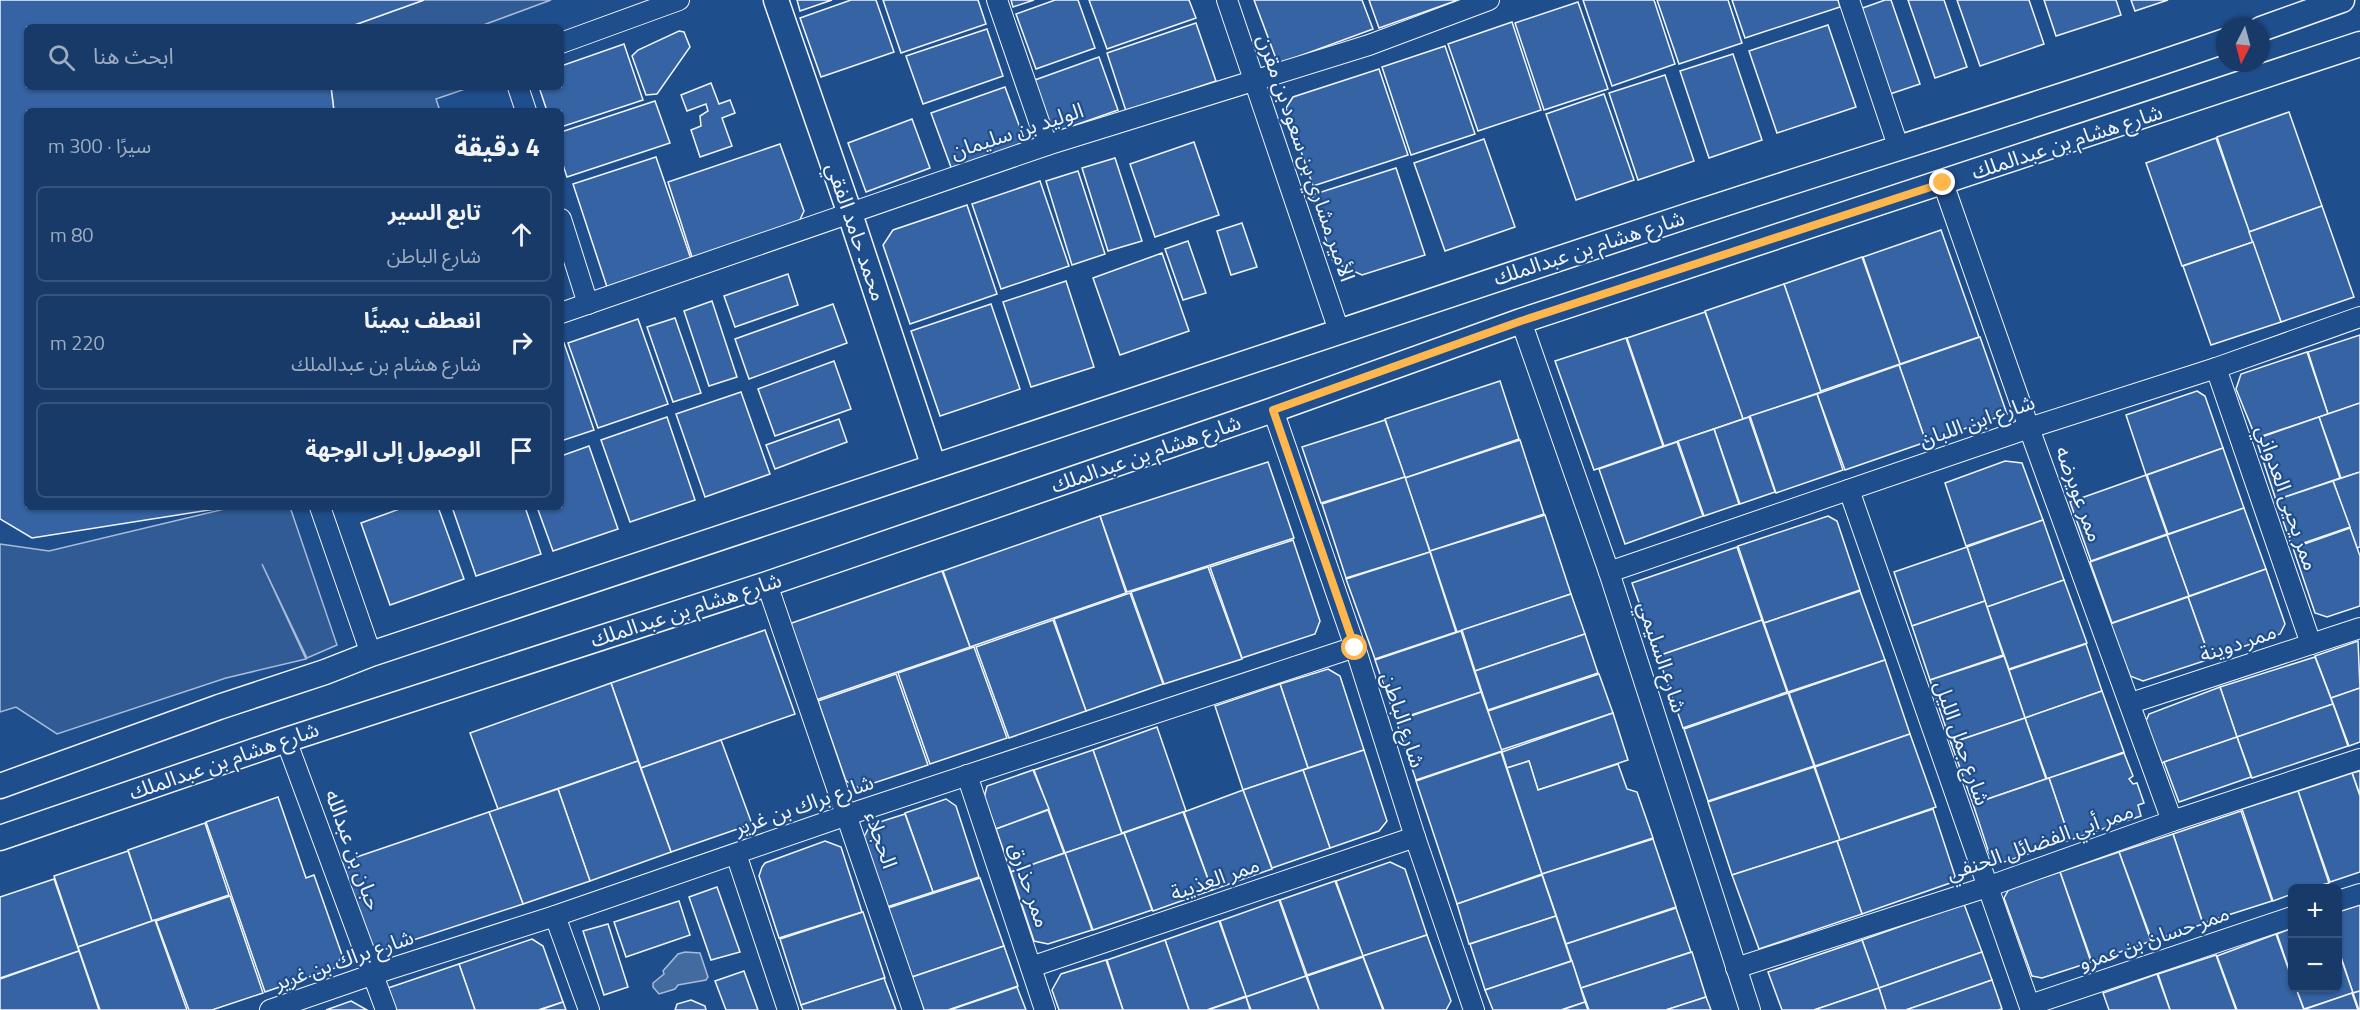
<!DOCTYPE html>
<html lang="ar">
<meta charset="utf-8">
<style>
body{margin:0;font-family:"Titillium Web","Noto Sans Arabic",sans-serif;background:#244571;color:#f1f3f6;direction:rtl}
.controls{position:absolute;right:18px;bottom:18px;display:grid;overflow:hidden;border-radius:9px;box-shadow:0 2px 4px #0004}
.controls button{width:54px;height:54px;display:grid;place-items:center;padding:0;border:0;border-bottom:2px solid #36547d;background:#173a69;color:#f1f3f6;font:30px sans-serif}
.compass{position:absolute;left:2216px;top:18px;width:54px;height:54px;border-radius:50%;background:#173a69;box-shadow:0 2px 4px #0004;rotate:186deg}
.stop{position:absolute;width:18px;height:18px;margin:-14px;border:4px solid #ffb74d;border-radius:50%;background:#fff}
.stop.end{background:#ffb74d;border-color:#fff;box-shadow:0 2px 6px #0008}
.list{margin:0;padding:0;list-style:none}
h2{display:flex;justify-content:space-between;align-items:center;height:78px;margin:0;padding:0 24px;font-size:26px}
h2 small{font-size:20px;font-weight:400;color:#9eadc0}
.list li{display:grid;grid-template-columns:39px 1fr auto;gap:18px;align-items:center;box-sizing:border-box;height:96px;margin:0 12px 12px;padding:0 12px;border:2px solid #36547d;border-radius:9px}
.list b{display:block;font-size:22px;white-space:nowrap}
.list p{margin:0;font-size:20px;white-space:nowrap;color:#9eadc0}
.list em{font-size:20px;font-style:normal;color:#9eadc0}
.icon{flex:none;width:33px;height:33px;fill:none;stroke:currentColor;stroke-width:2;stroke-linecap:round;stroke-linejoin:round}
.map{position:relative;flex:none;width:2360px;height:1010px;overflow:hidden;direction:ltr}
.search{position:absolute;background:#173a69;box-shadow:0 2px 4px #0004;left:24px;top:24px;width:540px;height:66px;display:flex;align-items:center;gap:15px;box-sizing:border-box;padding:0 21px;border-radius:9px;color:#9eadc0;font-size:22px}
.panel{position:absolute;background:#173a69;box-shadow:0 2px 4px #0004;left:24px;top:108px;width:540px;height:402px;border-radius:9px;direction:rtl}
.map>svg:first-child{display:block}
.built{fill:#305b95;stroke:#a8bbd7;stroke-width:1.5}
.water{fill:#446ba0;stroke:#a8bbd7;stroke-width:1.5}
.building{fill:#3563a3;stroke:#f2f6ff;stroke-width:1.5}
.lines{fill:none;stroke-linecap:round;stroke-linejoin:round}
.minor-casing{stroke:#f2f6ff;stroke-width:22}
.tertiary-casing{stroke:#f2f6ff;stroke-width:27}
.minor{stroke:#1f4e8c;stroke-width:20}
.tertiary{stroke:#1f4e8c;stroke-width:24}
.route{stroke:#ffb74d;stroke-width:8}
.labels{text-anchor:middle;stroke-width:4.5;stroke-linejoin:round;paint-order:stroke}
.street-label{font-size:21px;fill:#f2f6ff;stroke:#1f4e8c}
</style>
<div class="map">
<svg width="2360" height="1010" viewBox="0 0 2360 1010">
<rect width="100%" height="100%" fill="#1f4e8c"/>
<g class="built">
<polygon points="424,0 551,0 478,27 349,27"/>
<polygon points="331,87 471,87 436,99 440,111 334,111"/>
<polygon points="233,507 290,507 337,645 307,658 262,564 306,659 226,678 57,734 16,707 0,712 0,544 49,551"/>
</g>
<polygon class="water" points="685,952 700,953 708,977 706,980 678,985 675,989 659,994 653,987 653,983 664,974 663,971 678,954"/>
<g class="building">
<polygon points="0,0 424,0 349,27 27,27 27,87 331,87 334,111 27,111 27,507 228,507 32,538 0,519"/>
<polygon points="797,0 832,0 800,11"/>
<polygon points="851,0 876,0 894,52 821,77 800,18"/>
<polygon points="883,0 978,0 986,24 901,53"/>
<polygon points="1011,0 1034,0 1013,7"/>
<polygon points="1055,0 1078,0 1095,48 1036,69 1016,14"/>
<polygon points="1089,0 1189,0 1196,18 1107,49"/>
<polygon points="1254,0 1362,0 1373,29 1278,64"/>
<polygon points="1369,0 1458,0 1379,28"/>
<polygon points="1583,0 1654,0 1675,64 1612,86"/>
<polygon points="1657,0 1728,0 1742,43 1679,64"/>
<polygon points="1732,0 1838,0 1840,7 1745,38"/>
<polygon points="1885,0 1891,0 1920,84 1887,95 1857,10"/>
<polygon points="1908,0 1944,0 1967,67 1935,78"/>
<polygon points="1957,0 2029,0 2044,44 1980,66"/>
<polygon points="2044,0 2116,0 2121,15 2056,36"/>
<polygon points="2131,0 2168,0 2135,11"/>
<polygon points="1578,2 1608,89 1544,110 1515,23"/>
<polygon points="1512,22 1541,110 1478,131 1448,44"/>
<polygon points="1196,23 1216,81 1126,111 1107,53"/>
<polygon points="1828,25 1856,107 1777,133 1749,51"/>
<polygon points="987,29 1003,76 923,104 906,56"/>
<polygon points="679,31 684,32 690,47 657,94 646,95 632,56 638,50"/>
<polygon points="624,44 643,100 561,127 561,111 547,111 539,87 561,87 561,66"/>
<polygon points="1445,46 1475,134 1411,155 1382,67"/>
<polygon points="1733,54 1762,140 1709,158 1680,71"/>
<polygon points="1099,57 1118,110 1050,134 1032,81"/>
<polygon points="1379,69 1408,155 1313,186 1286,108 1293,97"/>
<polygon points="1665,75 1694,161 1638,180 1609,93"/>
<polygon points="711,83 719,104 730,100 735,113 722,118 732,146 700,157 691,130 701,126 700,116 708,111 706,104 687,111 681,95"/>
<polygon points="1005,87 1026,144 952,170 931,113"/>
<polygon points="1604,94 1634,180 1576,200 1546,114"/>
<polygon points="655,101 670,143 567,177 561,159 561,132"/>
<polygon points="2289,112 2322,206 2249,232 2217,137"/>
<polygon points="912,119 930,168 866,192 848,143"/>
<polygon points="2216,138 2253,242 2182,266 2146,163"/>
<polygon points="1484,139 1515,227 1445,251 1414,163"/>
<polygon points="1194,142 1219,215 1155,237 1130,164"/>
<polygon points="780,144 804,211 798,224 693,260 668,182"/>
<polygon points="656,157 691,259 607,287 573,184"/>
<polygon points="1115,158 1142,241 1108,251 1082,168"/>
<polygon points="1396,168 1425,255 1362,275 1333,262 1312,195"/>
<polygon points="1078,171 1105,254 1072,265 1046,181"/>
<polygon points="1040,181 1069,266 1001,289 972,204"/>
<polygon points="967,205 997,294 910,324 883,245 893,230"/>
<polygon points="2322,206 2354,297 2281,322 2249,232"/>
<polygon points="1242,223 1257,267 1231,275 1217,231"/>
<polygon points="1941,230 1979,337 1900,364 1863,257"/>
<polygon points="1188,241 1206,293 1183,300 1165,249"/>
<polygon points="2253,242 2281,322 2211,345 2183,266"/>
<polygon points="1162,253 1189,331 1120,355 1093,278"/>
<polygon points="1862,257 1900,364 1821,391 1784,284"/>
<polygon points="788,274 798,305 735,327 724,296"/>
<polygon points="1066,281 1094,367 1031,387 1003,302"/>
<polygon points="1784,284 1821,392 1743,419 1705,311"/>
<polygon points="712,301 737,377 709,386 684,311"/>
<polygon points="833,304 847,343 749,379 735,339"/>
<polygon points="991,304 1020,389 940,416 911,331"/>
<polygon points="1705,312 1743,419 1664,446 1627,338"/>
<polygon points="675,318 701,393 673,402 647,327"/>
<polygon points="638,319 668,404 598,428 568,343"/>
<polygon points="2360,335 2360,403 2328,414 2308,352"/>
<polygon points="1980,337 2007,414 1926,442 1899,365"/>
<polygon points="1626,338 1663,446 1594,470 1555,361"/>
<polygon points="564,343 594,430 561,441 561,344"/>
<polygon points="2307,352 2328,414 2256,438 2236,389 2241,374"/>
<polygon points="834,361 851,409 775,436 758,389"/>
<polygon points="1899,365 1926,442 1845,470 1817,394"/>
<polygon points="1500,381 1519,439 1405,478 1385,419"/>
<polygon points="2197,391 2205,396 2223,448 2146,475 2126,415"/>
<polygon points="741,392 770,474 705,497 676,414"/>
<polygon points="1817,394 1843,470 1776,493 1750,416"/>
<polygon points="2360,403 2360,472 2341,478 2319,417"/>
<polygon points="667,417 695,500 630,522 601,440"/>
<polygon points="1749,417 1775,492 1740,504 1714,429"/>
<polygon points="2319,417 2340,478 2276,500 2256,439"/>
<polygon points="839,419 847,442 775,469 766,445"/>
<polygon points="1385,420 1405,477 1321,503 1302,447"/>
<polygon points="1714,429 1739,504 1704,516 1678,441"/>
<polygon points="1520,440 1544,514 1430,551 1405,478"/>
<polygon points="1677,442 1703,516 1625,544 1599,469"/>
<polygon points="589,446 618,529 553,551 537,507 561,507 561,456"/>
<polygon points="2223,448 2244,508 2168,534 2147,475"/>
<polygon points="2005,461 2022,463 2043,520 1966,546 1945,483"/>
<polygon points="1268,462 1294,538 1127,592 1100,516"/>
<polygon points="2360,472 2360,547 2357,548 2333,481"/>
<polygon points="2146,475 2167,534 2091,561 2070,502"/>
<polygon points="1405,477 1430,552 1346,578 1322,504"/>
<polygon points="2333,481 2350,527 2292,547 2276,500"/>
<polygon points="405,507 438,507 464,579 390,605 361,523"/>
<polygon points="452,507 525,507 541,554 476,576"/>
<polygon points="2244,508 2266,569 2189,596 2167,535"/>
<polygon points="1545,515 1571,594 1457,632 1430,551"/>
<polygon points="1100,516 1126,593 970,647 943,571"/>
<polygon points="1828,516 1837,521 1860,590 1764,623 1738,546"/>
<polygon points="2043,520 2064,580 1987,607 1967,547"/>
<polygon points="2350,528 2360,556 2360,606 2327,617 2315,613 2293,548"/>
<polygon points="2167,535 2189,596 2112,623 2090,562"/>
<polygon points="1293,540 1320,621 1315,634 1242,658 1210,567"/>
<polygon points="1737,547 1762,620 1658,656 1632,583"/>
<polygon points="1967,547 1985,601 1912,626 1894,572"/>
<polygon points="1430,552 1456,632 1375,659 1346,579"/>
<polygon points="1208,567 1242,659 1164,684 1131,592"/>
<polygon points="2266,569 2285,624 2280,634 2210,658 2188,597"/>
<polygon points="942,571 970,647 813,701 786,625"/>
<polygon points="2064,580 2087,643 2009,669 1987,607"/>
<polygon points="1860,591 1885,660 1788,692 1764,623"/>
<polygon points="1130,593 1163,684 1086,711 1054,619"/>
<polygon points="1571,594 1585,634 1475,671 1462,630"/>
<polygon points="2188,597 2210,659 2143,681 2130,676 2110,624"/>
<polygon points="1985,601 2003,655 1930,680 1912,626"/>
<polygon points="1053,620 1086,711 1009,738 976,647"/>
<polygon points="1762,620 1787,692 1683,728 1658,656"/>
<polygon points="765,630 795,714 641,768 611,683"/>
<polygon points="1461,631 1481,692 1396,720 1375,660"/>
<polygon points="1585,634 1598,673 1488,710 1475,671"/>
<polygon points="2358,641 2360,688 2331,698 2315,656"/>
<polygon points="2086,644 2102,691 2025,718 2009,670"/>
<polygon points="974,647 1007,738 930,764 898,673"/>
<polygon points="2004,656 2025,718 1951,743 1930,680"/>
<polygon points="2315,657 2333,704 2237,737 2220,687"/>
<polygon points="1885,660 1910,734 1815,766 1789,693"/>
<polygon points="1328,669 1340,676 1364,750 1308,768 1280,684"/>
<polygon points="896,674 928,765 859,788 846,781 818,701"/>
<polygon points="1599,674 1613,713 1501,750 1488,711"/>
<polygon points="611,683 638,761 498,809 470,733"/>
<polygon points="1280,684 1308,768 1243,790 1215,706"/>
<polygon points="2220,687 2237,737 2162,763 2147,727 2146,721 2149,714"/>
<polygon points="2360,688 2360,742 2349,746 2331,698"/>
<polygon points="2102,691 2124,752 2047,779 2025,718"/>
<polygon points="1481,692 1502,751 1416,780 1396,721"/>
<polygon points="1788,693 1814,766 1708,801 1684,729"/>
<polygon points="2333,704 2348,746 2252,778 2237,737"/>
<polygon points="1613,713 1628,760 1538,790 1529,761 1507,768 1502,752"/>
<polygon points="2025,718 2046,779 1973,804 1951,743"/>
<polygon points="1157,727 1186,811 1122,833 1093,750"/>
<polygon points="1910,734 1936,807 1840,840 1815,767"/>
<polygon points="2237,737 2251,777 2179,802 2164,762"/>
<polygon points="721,740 752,824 671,852 641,768"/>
<polygon points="1093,750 1122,834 1065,853 1034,770"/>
<polygon points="1364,750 1387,821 1379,831 1330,848 1303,770"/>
<polygon points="1501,752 1542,874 1457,904 1416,781"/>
<polygon points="2124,753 2133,776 2129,779 2133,784 2137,783 2144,803 2138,805 2141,816 2070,840 2049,778"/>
<polygon points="638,761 671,852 590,881 558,789"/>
<polygon points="1529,761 1538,790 1618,764 1627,789 1637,792 1653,838 1542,874 1507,768"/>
<polygon points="1814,767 1840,840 1732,875 1708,802"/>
<polygon points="1033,770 1049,809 996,829 984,798 987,786"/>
<polygon points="1303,770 1330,848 1272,868 1243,790"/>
<polygon points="2360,771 2360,795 2352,773"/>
<polygon points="2352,773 2360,796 2360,872 2330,882 2298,791"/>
<polygon points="2049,778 2070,840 1998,864 1989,853 1973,804"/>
<polygon points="558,789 590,881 523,904 489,812"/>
<polygon points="1243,790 1272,869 1212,890 1184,812"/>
<polygon points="2298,791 2329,883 2311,888 2292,888 2292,894 2273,901 2242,809"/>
<polygon points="278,797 306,878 314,875 342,955 335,968 265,992 206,822"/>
<polygon points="946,799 956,806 979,877 933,892 905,813"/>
<polygon points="1933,809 1955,876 1950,883 1862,914 1837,841"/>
<polygon points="1048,810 1064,853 1011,872 996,829"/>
<polygon points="2241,811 2272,901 2203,923 2173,834"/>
<polygon points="489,812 523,904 383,950 371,945 342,862"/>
<polygon points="1183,812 1212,890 1153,911 1124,833"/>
<polygon points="905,814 933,892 887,907 864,837 870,825"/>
<polygon points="205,823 229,895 152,921 128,850"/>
<polygon points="1124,833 1152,910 1093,930 1065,853"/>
<polygon points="2173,834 2203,924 2152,941 2119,852"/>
<polygon points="1653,839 1676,907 1566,944 1542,874"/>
<polygon points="825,841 841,847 862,912 779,938 759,876 762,867 765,863"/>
<polygon points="1837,841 1862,914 1759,949 1732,875"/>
<polygon points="128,851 152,921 78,947 54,876"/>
<polygon points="2119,852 2151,941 2092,962 2060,872"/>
<polygon points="1065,853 1092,930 1048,944 1034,941 1011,872"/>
<polygon points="1390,862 1405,869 1427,935 1363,956 1336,881"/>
<polygon points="2060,872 2091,962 2042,978 2032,976 2004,898 2009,889"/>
<polygon points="1542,875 1556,916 1469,944 1457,904"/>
<polygon points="980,878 1004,946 912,977 888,908"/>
<polygon points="54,879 79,951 0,978 0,897"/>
<polygon points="1335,881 1363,956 1307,975 1280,900"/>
<polygon points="717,887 740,952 711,960 689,897"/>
<polygon points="230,896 263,993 212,1010 189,1010 156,921"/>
<polygon points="1279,900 1306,976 1246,997 1220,921"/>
<polygon points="679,901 690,935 626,957 614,922"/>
<polygon points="1964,904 1982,952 1879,988 1862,940"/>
<polygon points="2360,905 2360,991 2353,993 2338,948 2338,912"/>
<polygon points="1676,908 1691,952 1581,988 1566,944"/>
<polygon points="863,912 885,978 801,1005 780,939"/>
<polygon points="1556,916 1571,961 1485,990 1470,944"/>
<polygon points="155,920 187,1010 100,1010 78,947"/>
<polygon points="1219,921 1246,996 1207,1010 1189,1010 1165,940"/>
<polygon points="608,924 628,987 604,995 583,931"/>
<polygon points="2292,928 2292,978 2277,934"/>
<polygon points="2276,934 2292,979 2292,988 2296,988 2304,1010 2237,1010 2217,956"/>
<polygon points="1427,935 1451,1001 1446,1010 1384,1010 1363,956"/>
<polygon points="532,939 543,946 563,1002 538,1010 475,1010 459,964"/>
<polygon points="1165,940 1189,1010 1123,1010 1107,960"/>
<polygon points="1862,940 1879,988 1814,1010 1782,1010 1768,972"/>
<polygon points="1004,946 1018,986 948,1010 924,1010 912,977"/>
<polygon points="2338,950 2353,993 2304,1009 2296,988 2338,988"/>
<polygon points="79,951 99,1010 0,1010 0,979"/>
<polygon points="1692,952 1706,997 1666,1010 1589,1010 1581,988"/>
<polygon points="1982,952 1992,980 1906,1010 1886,1010 1879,988"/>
<polygon points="2216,955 2236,1010 2170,1010 2158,974"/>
<polygon points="1363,957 1383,1010 1319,1010 1307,976"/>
<polygon points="1106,960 1123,1010 1059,1010 1052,990 1061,974"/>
<polygon points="1572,961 1585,1002 1561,1010 1493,1010 1485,990"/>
<polygon points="459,964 475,1010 396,1010 388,988"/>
<polygon points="744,971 758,1010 726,1010 715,981"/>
<polygon points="2157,974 2170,1010 2109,1010 2103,993"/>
<polygon points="1306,976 1319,1010 1251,1010 1246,997"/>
<polygon points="884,978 896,1010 803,1010 801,1005"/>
<polygon points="1992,980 2002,1009 1998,1010 1906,1010"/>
<polygon points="1017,987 1026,1010 950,1010"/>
<polygon points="1879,988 1886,1010 1814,1010"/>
<polygon points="2360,991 2360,1010 2359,1010 2353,993"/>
<polygon points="2352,993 2358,1010 2303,1010"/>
<polygon points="1246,997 1250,1010 1208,1010"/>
<polygon points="1706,997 1711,1010 1666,1010"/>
<polygon points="691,1000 705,1006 706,1010 675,1010 677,1004"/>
<polygon points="351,1001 367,1010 326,1010"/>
<polygon points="563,1002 566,1010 540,1010"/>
<polygon points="1585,1002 1588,1010 1562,1010"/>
</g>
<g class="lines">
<g class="minor-casing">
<g id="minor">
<polyline points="997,0 1047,145"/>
<polyline points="1227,0 1339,331"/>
<polyline points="1849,0 1898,146"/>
<polyline points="561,43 679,0"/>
<polyline points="518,87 526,111"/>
<polyline points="1943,183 2029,428 2172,821"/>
<polyline points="561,219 588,304"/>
<polyline points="561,313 1047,145 1369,45 1489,0"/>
<polyline points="1521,321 1609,572 1750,1010"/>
<polyline points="2216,368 2311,644"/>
<polyline points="1273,410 1355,647 1415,837 1474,1010"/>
<polyline points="1849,490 2031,1010"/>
<polyline points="320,507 371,654"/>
<polyline points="1609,572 2029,428 2216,368 2360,317"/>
<polyline points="767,584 913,1010"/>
<polyline points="2131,703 2360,628"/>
<polyline points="286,740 386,1010"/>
<polyline points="967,775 1045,1010"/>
<polyline points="736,854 788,1010"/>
<polyline points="2338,901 2360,894"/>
<polyline points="555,916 589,1010"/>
<polyline points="1031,967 1415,837"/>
<polyline points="1736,968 1987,887 2172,821 2360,759"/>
<polyline points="2030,1005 2292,917"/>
<polyline points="270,1010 374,974 555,916 847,815 1355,647"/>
</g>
</g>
<g class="tertiary-casing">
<g id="tertiary">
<polyline points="776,0 850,214 933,464"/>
<polyline points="2261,29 2342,0"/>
<path d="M0,786L219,707L325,672L371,654C811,505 1252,359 1693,214C1870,156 2049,102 2225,41"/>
<polyline points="0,838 286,740 767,584 1273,410 1521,321 2360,44"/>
</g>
</g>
<use href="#minor" class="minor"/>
<use href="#tertiary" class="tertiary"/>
</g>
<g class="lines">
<polyline class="route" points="1355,648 1273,410 1521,321 1943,183"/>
</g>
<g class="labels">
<g class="street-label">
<text transform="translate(1017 131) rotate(-18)" y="7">الوليد بن سليمان</text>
<text transform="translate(2067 142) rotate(-18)" y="7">شارع هشام بن عبدالملك</text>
<text transform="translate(1306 158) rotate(71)" y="7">الأمير مشاري بن سعود بن مقرن</text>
<text transform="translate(856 232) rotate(71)" y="7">محمد حامد الفقي</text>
<text transform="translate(1589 248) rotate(-18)" y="7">شارع هشام بن عبدالملك</text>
<text transform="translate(1977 421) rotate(-19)" y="7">شارع ابن اللبان</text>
<text transform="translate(1146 454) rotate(-19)" y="7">شارع هشام بن عبدالملك</text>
<text transform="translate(2079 494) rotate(70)" y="7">ممر عويرضه</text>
<text transform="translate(2287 498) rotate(71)" y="7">ممر يحيى العدواني</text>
<text transform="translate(686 610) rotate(-18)" y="7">شارع هشام بن عبدالملك</text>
<text transform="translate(2238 643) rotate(-18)" y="7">ممر دوينة</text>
<text transform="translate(1662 657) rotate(72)" y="7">شارع السليمي</text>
<text transform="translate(1403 720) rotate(72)" y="7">شارع الباطن</text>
<text transform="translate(1962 743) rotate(71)" y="7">شارع جمل الليل</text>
<text transform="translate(224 761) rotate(-19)" y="7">شارع هشام بن عبدالملك</text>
<text transform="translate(804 805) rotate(-19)" y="7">شارع براك بن غرير</text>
<text transform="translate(881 840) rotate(71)" y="7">الحجلاء</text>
<text transform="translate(2040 842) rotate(-19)" y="7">ممر أبي الفضائل الحنفي</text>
<text transform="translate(353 850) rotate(70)" y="7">حبان بن عبدالله</text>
<text transform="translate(1215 879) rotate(-19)" y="7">ممر العذيبة</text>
<text transform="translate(1029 885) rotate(71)" y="7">ممر حذارق</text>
<text transform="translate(2154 938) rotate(-19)" y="7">ممر حسان بن عمرو</text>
<text transform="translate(344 960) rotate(-19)" y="7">شارع براك بن غرير</text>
</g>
</g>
</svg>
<div class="controls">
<button>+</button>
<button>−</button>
</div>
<svg class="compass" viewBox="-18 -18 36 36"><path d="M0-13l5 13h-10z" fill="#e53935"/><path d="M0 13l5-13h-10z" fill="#9eadc0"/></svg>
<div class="stop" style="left:1355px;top:648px"></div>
<div class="stop end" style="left:1943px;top:183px"></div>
<div class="search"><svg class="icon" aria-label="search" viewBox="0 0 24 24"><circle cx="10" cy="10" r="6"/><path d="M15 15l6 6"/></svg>ابحث هنا</div>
<section class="panel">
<h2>4 دقيقة<small>سيرًا · 300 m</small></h2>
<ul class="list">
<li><svg class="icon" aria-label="ahead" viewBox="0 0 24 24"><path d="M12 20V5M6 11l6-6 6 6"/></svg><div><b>تابع السير</b><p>شارع الباطن</p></div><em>80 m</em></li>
<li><svg class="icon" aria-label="right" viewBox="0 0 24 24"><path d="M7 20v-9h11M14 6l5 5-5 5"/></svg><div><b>انعطف يمينًا</b><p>شارع هشام بن عبدالملك</p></div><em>220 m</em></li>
<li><svg class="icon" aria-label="arrive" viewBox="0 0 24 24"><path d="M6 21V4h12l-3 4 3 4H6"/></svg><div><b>الوصول إلى الوجهة</b></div></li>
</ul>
</section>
</div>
